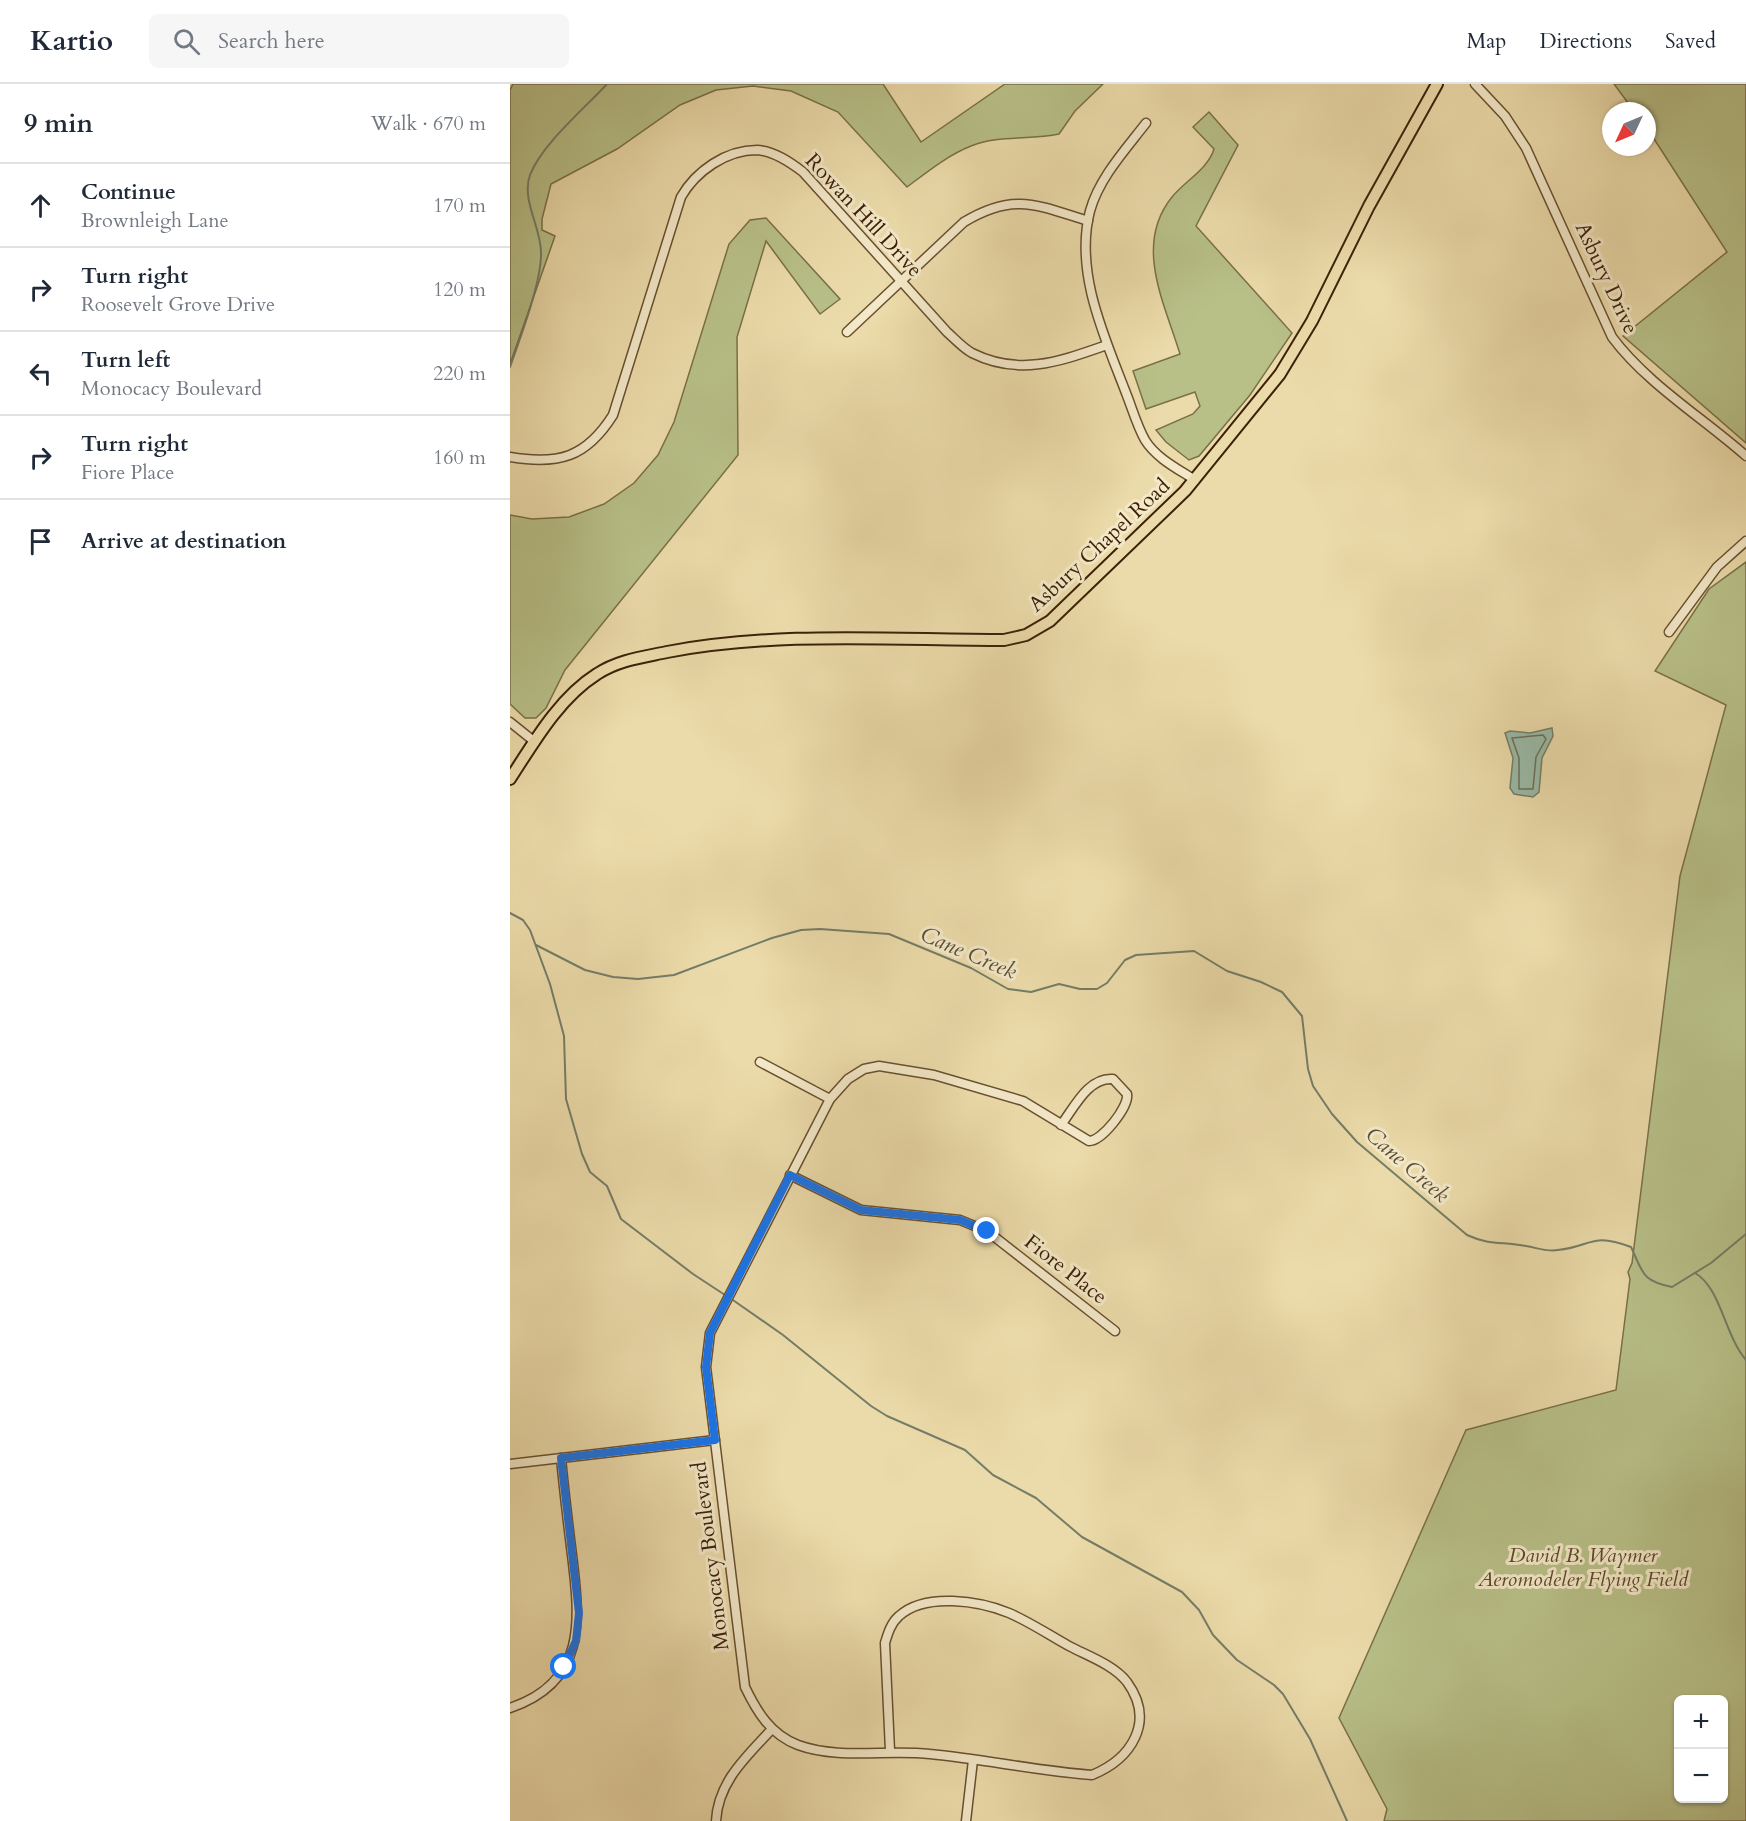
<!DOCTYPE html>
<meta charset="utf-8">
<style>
body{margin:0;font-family:Cardo,serif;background:#f6f6f7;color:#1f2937}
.controls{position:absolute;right:18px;bottom:18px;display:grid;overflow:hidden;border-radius:9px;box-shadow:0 2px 4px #0004}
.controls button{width:54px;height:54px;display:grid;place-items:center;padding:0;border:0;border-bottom:2px solid #e0e1e3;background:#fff;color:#1f2937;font:30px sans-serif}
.compass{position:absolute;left:1092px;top:18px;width:54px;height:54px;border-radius:50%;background:#fff;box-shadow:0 2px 4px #0004;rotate:226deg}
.stop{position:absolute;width:18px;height:18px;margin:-14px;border:4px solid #1a73e8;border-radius:50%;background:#fff}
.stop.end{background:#1a73e8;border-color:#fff;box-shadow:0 2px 6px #0008}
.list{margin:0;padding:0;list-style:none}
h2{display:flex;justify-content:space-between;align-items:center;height:78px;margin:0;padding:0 24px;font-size:26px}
h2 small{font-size:20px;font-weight:400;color:#747a83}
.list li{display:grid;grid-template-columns:39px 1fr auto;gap:18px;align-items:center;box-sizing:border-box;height:84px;padding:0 24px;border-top:2px solid #e0e1e3}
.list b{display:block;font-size:22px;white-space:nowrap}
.list p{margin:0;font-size:20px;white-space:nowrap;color:#747a83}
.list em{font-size:20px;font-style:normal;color:#747a83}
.icon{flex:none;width:33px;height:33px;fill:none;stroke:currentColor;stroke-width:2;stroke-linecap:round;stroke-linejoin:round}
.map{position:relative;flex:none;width:1236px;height:1737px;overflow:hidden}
header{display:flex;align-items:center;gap:36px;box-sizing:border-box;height:84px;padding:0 30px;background:#fff;border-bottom:2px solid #e0e1e3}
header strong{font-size:28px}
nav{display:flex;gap:33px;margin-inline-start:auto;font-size:21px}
.search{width:420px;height:54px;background:#f6f6f7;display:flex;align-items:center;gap:15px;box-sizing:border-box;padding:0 21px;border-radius:9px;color:#747a83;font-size:22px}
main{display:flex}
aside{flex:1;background:#fff}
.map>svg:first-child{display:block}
.green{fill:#b8c088;stroke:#7a7048;stroke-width:1.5;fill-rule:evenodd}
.water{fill:#99bba8;stroke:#747d68;stroke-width:1.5}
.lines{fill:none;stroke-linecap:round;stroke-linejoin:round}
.shore{stroke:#6a6e58;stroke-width:1.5}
.stream{stroke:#747d68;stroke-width:2}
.minor-casing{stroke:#685030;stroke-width:11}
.major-casing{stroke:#3c2108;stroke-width:14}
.minor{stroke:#f3e8c8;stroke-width:8}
.major{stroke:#ecdbaa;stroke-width:10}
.route{stroke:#1a73e8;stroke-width:8}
.labels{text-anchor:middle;stroke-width:6;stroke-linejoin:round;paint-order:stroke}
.street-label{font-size:21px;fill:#3c2108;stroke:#f3e8c8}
.park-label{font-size:21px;font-style:italic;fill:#5b4928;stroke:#f3e8c8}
.water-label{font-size:22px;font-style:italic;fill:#584f38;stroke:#f3e8c8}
</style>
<header>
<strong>Kartio</strong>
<div class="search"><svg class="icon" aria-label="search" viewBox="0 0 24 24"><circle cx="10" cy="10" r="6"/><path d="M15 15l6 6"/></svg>Search here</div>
<nav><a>Map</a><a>Directions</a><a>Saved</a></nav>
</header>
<main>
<aside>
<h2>9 min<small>Walk · 670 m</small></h2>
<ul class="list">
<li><svg class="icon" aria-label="ahead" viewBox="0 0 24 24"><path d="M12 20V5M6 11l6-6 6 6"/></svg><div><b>Continue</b><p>Brownleigh Lane</p></div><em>170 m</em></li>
<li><svg class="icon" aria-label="right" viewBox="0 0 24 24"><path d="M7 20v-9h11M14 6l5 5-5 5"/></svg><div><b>Turn right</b><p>Roosevelt Grove Drive</p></div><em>120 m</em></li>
<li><svg class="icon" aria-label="left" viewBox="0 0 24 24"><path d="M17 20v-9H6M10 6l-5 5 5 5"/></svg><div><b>Turn left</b><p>Monocacy Boulevard</p></div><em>220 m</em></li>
<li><svg class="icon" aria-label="right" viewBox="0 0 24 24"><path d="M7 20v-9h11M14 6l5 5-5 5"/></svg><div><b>Turn right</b><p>Fiore Place</p></div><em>160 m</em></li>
<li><svg class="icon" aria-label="arrive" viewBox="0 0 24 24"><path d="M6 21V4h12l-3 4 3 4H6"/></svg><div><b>Arrive at destination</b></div></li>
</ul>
</aside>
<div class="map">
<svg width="1236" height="1737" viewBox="0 0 1236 1737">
<rect width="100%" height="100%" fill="#ecdbaa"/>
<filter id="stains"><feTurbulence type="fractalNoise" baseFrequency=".00333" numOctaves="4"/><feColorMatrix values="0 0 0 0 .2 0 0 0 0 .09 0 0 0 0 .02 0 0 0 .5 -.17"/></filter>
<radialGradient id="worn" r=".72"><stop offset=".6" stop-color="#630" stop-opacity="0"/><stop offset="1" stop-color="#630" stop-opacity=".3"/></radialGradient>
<g class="green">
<path d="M3,0H373L411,58L495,0H593L565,27L549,50C520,56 487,51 461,62C438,71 417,88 397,103L328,28L281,7L243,2L206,6L170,21L107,65L41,100L32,135V146L45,152L0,280V6Z"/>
<polygon points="1104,0 1236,0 1236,359 1113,252 1217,168 1137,44 1137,27 1124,27"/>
<path d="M699,28L728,61L686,142L782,249L740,311L689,372L679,376L656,358L646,346L683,330L690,322L685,308L636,325L623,287L670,270C655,220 623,161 662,113C675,97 698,85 704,65L683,43Z"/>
<polygon points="256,134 330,215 310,230 256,157 227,253 228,371 55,586 36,624 26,634 15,634 0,620 0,431 22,435 59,433 94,420 124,399 148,371 164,338 219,160 240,136"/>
<path d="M1236,478V1737H874L877,1725L829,1634L956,1346L1106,1306L1120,1195L1118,1188L1122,1179L1170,792L1216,621L1145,587L1199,505ZM1168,1616H1214V1714H1168Z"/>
</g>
<polygon class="water" points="1042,644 1043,652 1032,674 1029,708 1023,713 1004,710 1000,704 1003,674 995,649 1000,647 1020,649"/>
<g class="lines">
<polygon class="shore" points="1033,651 1036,655 1026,673 1023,705 1009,705 1009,674 1002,654"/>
<g class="stream">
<path d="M0,283C10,254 32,197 31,168C31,144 11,115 20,91C32,60 75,24 97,0"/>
<polyline points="0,829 13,836 20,846 40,900 54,952 56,1015 72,1070 80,1088 97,1102 111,1135 183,1190 215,1211"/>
<path d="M26,861L75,886L103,893L128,895L164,891L262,854L291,846L310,845L379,850L461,884L498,905L521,908L549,900L570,905H587L597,899L615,876L626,871L684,867L717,887L751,898L772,908L792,932L798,985L803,1002L822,1030L847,1058L957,1151C981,1162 993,1157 1016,1162C1028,1164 1036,1168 1048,1166C1083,1162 1081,1148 1121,1163C1133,1188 1131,1197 1162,1203L1201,1179L1236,1150"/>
<path d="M1185,1189C1211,1204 1214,1250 1236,1276"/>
<polyline points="220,1214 273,1251 361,1322 377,1332 455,1366 483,1391 526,1414 572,1453 672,1508 689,1526 703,1551 727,1576 764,1601 773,1610 800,1655 837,1737"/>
</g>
<g class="minor-casing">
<g id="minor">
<path d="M965,0L995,32L1016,64L1102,253C1136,299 1193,334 1236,372"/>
<path d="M636,39C616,65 589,94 580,127C564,188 595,254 616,309C622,324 627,342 635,356C646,374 668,385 685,396"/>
<path d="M337,248L454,138C504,108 527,121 578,137"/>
<path d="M0,373C48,381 76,374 103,331L171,113C186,87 216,66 247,66C264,67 280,78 293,88L437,248C445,255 453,264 462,269C510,293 551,277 597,261"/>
<polyline points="1159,548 1207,483 1236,457"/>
<polyline points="0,638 25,658"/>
<polyline points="250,978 320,1015"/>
<polyline points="280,1091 351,1126 450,1136 477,1147 605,1247"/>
<polyline points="0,1380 205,1356"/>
<path d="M0,1624C77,1598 70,1536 62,1471C58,1439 54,1406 51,1374"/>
<path d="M380,1667L375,1559C378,1549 381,1539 389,1532C415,1508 470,1517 499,1529C520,1538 539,1551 559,1562C578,1572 604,1581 617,1598C646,1638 621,1675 582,1691C527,1687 474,1675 420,1670C377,1665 329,1676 288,1661C261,1651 247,1628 235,1603L196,1283L200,1249L320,1015L338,995L354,985L369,982L424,991L513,1017L579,1057C592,1057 619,1023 617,1010L603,995C578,993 564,1024 551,1041"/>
<path d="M206,1737C208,1698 236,1673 261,1646"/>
<polyline points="456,1737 463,1676"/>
</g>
</g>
<g class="major-casing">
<path id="major" d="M0,695C24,658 49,614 87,590C108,576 133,573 157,568C267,547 382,556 494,556L516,551L540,537L675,407L770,290L802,237L859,122L927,0"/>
</g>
<use href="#minor" class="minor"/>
<use href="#major" class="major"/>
</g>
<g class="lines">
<polyline class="route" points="54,1583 66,1557 69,1529 51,1374 205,1356 196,1283 200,1249 280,1091 351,1126 450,1136 477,1147"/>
</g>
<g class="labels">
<g class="street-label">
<text transform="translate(354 131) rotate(47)" y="7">Rowan Hill Drive</text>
<text transform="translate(1097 194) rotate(65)" y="7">Asbury Drive</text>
<text transform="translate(589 461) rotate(-43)" y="7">Asbury Chapel Road</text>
<text transform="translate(556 1185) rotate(38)" y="7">Fiore Place</text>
<text transform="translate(200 1472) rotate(-97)" y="7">Monocacy Boulevard</text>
</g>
<g class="park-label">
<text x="1073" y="1478">David B. Waymer<tspan x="1073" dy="24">Aeromodeler Flying Field</tspan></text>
</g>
<g class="water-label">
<text transform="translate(459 868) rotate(23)" y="8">Cane Creek</text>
<text transform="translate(898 1080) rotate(41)" y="8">Cane Creek</text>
</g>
</g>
<rect width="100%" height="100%" filter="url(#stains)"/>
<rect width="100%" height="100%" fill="url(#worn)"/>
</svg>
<div class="controls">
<button>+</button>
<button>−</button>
</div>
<svg class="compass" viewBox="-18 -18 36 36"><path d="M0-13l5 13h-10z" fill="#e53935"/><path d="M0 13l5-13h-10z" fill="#747a83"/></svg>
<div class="stop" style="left:54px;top:1583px"></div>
<div class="stop end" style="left:477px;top:1147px"></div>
</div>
</main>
